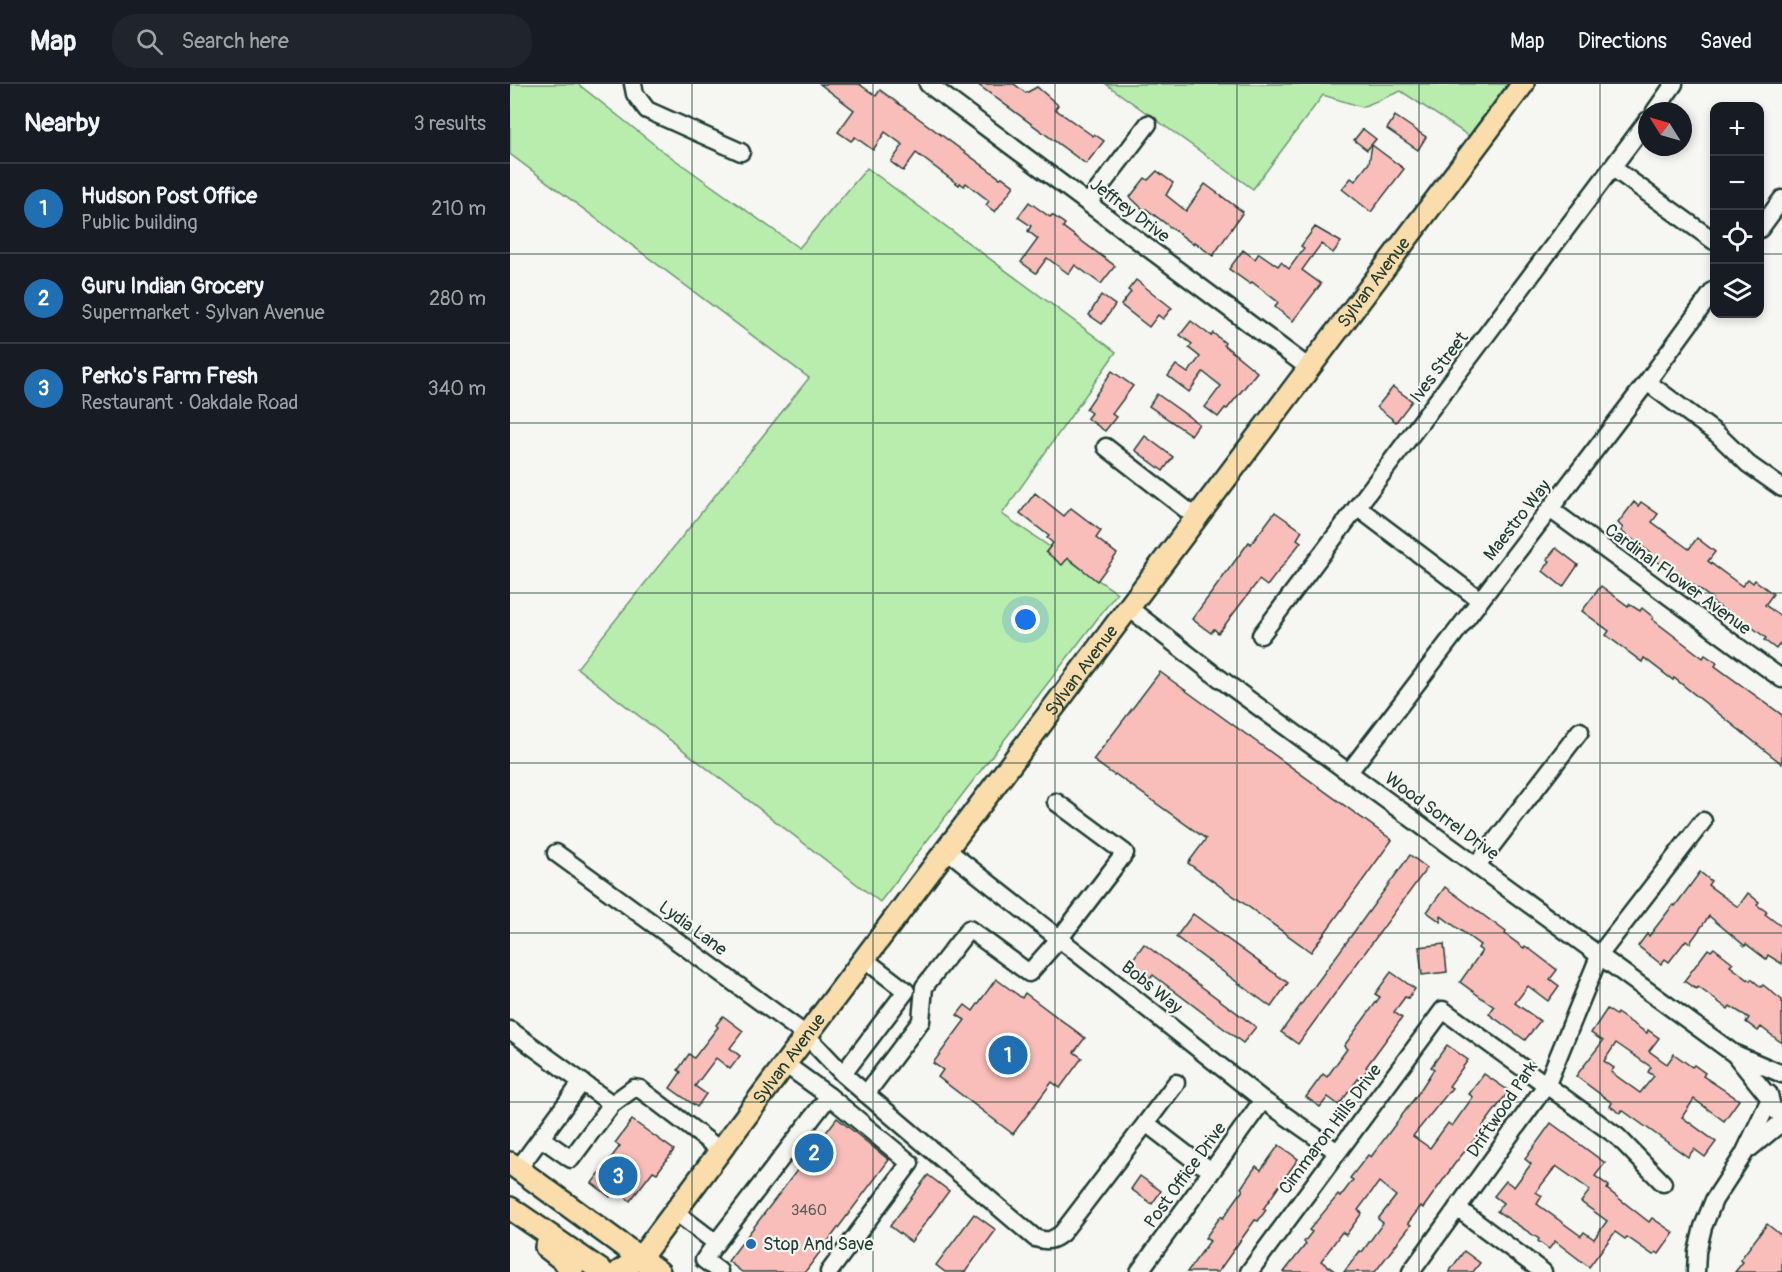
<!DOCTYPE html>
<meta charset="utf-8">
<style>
body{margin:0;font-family:Pangolin,sans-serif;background:#20242c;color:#f1f3f6}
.controls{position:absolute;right:18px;top:18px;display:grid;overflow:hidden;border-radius:12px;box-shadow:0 3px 9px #0003}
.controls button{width:54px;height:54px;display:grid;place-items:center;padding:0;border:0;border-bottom:2px solid #363941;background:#171b24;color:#f1f3f6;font:30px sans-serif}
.compass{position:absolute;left:1128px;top:18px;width:54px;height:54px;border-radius:50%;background:#171b24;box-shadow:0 3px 9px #0003;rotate:307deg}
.you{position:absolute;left:516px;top:536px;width:21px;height:21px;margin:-15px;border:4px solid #fff;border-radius:50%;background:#1a73e8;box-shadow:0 0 0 9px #1a73e833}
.badge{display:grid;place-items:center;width:39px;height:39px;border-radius:50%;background:#1f6fb2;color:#fff;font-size:20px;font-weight:700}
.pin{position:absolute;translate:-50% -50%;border:3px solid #fff;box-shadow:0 2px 6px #0006}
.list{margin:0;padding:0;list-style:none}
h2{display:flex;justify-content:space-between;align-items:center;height:78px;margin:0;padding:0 24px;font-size:26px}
h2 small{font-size:20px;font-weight:400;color:#9ea1a6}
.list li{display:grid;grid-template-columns:39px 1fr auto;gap:18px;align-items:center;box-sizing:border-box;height:90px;padding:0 24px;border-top:2px solid #363941}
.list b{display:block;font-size:22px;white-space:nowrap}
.list p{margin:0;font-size:20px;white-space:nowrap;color:#9ea1a6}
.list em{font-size:20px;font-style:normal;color:#9ea1a6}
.icon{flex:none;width:33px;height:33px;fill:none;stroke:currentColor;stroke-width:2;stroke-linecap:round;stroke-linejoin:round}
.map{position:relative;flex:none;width:1272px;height:1188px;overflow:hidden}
header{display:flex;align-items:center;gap:36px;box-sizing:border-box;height:84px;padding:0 30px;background:#171b24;border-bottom:2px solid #363941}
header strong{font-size:28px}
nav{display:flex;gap:33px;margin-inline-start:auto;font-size:21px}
.search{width:420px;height:54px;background:#20242c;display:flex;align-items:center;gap:15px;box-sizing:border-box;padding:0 21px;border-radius:24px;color:#9ea1a6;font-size:22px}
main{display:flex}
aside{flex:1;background:#171b24}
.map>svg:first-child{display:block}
.green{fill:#b9edae;stroke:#6c9571;stroke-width:1.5}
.building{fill:#fabeba;stroke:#1f3d34;stroke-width:1.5;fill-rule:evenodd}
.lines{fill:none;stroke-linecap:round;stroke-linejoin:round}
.minor-casing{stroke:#1f3d34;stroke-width:21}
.major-casing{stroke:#1f3d34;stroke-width:26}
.minor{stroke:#f6f6f2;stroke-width:16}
.major{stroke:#faddab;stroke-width:21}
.grid{fill:none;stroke:#1f3d34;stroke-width:1.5;stroke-opacity:0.55}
.poi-dot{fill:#1f6fb2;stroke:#f6f6f2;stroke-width:2}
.labels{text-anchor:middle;stroke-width:4.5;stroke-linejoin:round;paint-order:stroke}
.number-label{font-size:15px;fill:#565d56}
.street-label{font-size:18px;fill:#1f3d34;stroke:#f6f6f2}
.poi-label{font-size:18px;fill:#1f3d34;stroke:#f6f6f2;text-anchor:start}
</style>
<header>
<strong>Map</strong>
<div class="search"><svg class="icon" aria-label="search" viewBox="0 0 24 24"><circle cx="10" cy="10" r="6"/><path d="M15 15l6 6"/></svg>Search here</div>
<nav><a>Map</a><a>Directions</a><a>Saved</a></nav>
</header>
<main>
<aside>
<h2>Nearby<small>3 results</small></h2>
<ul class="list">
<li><span class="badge">1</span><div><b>Hudson Post Office</b><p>Public building</p></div><em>210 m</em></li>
<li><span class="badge">2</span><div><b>Guru Indian Grocery</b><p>Supermarket · Sylvan Avenue</p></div><em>280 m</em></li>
<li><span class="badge">3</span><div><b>Perko's Farm Fresh</b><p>Restaurant · Oakdale Road</p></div><em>340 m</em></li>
</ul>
</aside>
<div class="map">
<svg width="1272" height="1188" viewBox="0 0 1272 1188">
<rect width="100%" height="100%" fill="#f6f6f2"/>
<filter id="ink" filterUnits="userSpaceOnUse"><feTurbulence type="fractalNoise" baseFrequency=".0167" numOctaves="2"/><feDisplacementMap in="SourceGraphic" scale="12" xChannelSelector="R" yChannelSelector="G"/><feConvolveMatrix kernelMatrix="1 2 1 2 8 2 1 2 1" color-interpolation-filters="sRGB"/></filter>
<g filter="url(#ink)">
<g class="green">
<polygon points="0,0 68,0 150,65 289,164 357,84 606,268 492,430 607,509 370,818 67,584 299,294 0,70"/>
<polygon points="596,0 999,0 962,54 891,7 852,23 813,11 743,105"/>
</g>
<g class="building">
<polygon points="310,0 349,0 366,12 370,6 490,94 492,93 504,102 485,128 476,121 479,117 456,99 454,102 450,99 449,101 406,69 393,87 381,78 393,61 375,48 363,66 345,53 341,57 328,48 344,26"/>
<polygon points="467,0 504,0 516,9 527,3 548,21 545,25 583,52 584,50 594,57 576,80"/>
<polygon points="885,32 916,53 908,66 877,45"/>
<polygon points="853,45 866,55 857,66 844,56"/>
<polygon points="862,61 894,85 861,128 832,105 841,94 845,97 859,79"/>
<polygon points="647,87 663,99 656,111 676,127 695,100 733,128 703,172 684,158 683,160 636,125 635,127 620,113 635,94 638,96"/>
<polygon points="519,118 540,133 542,131 555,140 553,143 605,182 591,200 565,181 559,190 537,174 526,189 511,178 528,155 518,147 521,142 508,133"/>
<polygon points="805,143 831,158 823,169 811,160 792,186 811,200 783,237 765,223 768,218 742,198 740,200 719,185 733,166 745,175 749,169 768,182 771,178 779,185 794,164 791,162"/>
<polygon points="626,196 662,224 653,235 648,231 639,243 611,221 621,208 618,206"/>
<polygon points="591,211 605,221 592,240 579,231"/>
<polygon points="681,237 701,252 703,249 715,259 714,261 747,288 717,325 715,324 708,333 695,323 711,302 693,288 679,308 658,292 666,281 678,289 690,273 679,264 682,260 670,251"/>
<polygon points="602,287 623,302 602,330 606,333 595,347 577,334 581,329 576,325"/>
<polygon points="883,303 902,317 886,338 867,323"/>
<polygon points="647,310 689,340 681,351 639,322"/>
<polygon points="635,352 663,373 653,387 625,366"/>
<polygon points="525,409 554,432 561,424 591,447 586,454 607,470 587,497 558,474 552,481 536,468 543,459 537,454 539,452 510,429"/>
<polygon points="1124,418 1128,422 1131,418 1148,430 1142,438 1176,463 1179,465 1187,454 1205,468 1198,477 1232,502 1238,495 1243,499 1245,496 1263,510 1255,521 1272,533 1272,557 1266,565 1254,556 1256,554 1230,534 1227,538 1215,530 1217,528 1201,517 1202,515 1172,492 1170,494 1159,486 1143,474 1145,472 1111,447 1113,444 1108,439"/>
<polygon points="765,428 792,447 787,455 791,458 757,502 749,496 711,546 708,549 704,545 701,549 682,535 739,458 741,460"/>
<polygon points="1046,464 1068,481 1053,503 1033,487 1040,477 1037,475"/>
<polygon points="1091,502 1118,522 1119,520 1130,527 1132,524 1143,533 1142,535 1193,574 1195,571 1207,579 1205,582 1272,631 1272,680 1164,594 1163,596 1134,574 1132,578 1096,551 1099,547 1072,527"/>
<polygon points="650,588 882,756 801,868 678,779 696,755 605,690 604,691 583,676"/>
<polygon points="900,771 917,784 788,960 771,948"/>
<polygon points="1190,788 1201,797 1198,801 1228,823 1238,809 1249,818 1247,821 1257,828 1255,830 1272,843 1272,880 1258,871 1256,875 1236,860 1235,862 1199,832 1180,859 1176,856 1159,878 1155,875 1151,880 1128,862 1137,850 1139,852 1163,821 1165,822"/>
<polygon points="935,803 996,848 995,850 1014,864 1015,862 1021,866 1047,886 1040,895 1049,902 1038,917 1018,902 1005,919 1030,937 1015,956 979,930 984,923 950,898 972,867 968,864 970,861 931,832 931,838 917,828"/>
<polygon points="683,830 778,899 761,923 666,853"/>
<polygon points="634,860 746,943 733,959 643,891 641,894 620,879"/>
<polygon points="934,860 937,888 912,891 909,863"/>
<polygon points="1204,864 1223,879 1220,882 1240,897 1241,895 1251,903 1253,901 1272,916 1272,959 1251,943 1248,947 1236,938 1239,934 1220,922 1218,925 1188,903 1186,905 1174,897 1198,865 1201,867"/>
<polygon points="881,888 905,905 898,914 895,913 884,928 892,934 856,983 858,985 850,996 848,995 829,1021 818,1013 810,1023 796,1013 813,990 817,993 837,965 834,962 870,913 865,910"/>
<polygon points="486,895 512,914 515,909 575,954 564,968 572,974 550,1004 542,998 503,1050 428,993 433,986 423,979 455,936 447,931 455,921 463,927"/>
<path d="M1097,925L1106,931L1107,929L1137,949L1138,946L1149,954L1139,967L1157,980L1164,970L1182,983L1184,981L1195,989L1193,992L1229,1016L1214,1037L1184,1015L1172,1033L1206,1058L1195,1073L1184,1065L1178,1073L1112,1026L1110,1029L1100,1022L1102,1019L1066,992L1093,957L1081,949ZM1106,959L1141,983L1138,988L1144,992L1130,1009L1101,988L1104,984L1094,977Z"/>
<polygon points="213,932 233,947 220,964 230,972 220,985 206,974 185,1002 196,1010 187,1023 160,1004 171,988 168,986 179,970 184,974 208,943 206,941"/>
<polygon points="937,961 958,976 939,1002 942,1004 903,1052 920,1064 938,1039 942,1042 963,1013 959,1010 974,990 999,1007 973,1042 975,1043 946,1078 913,1124 911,1122 898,1139 901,1141 865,1188 834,1188 850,1167 852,1168 873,1139 868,1135 886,1112 869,1098 848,1126 852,1129 836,1151 832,1148 811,1177 826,1188 774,1188 796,1160 794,1158 802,1148 799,1146 828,1111 830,1113 843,1096 840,1094 858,1071 861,1073 907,1011 924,985 921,983"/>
<polygon points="327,1034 379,1076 295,1188 232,1188 218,1177"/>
<polygon points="122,1036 164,1066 147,1089 143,1087 120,1117 106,1105 100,1113 82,1099 110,1062 105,1059"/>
<path d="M1041,1039L1095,1079L1085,1092L1099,1102L1097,1105L1139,1138L1142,1134L1164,1149L1149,1170L1146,1168L1143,1171L1117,1153L1115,1155L1105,1148L1079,1183L1045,1157L1039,1165L1028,1157L1029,1155L987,1127L993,1119L984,1112L996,1097L1004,1103L1021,1080L1015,1075ZM1046,1082L1080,1106L1071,1118L1097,1137L1084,1155L1074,1148L1071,1152L1027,1120L1032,1112L1026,1108Z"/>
<polygon points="769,1061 788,1075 753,1125 756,1126 748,1137 745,1136 708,1188 677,1188 700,1157 695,1154 711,1132 713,1134 733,1106 731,1104 746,1082 751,1086"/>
<polygon points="418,1091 439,1107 401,1158 380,1142"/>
<polygon points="630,1092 651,1107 642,1120 621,1105"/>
<polygon points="464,1130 486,1146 455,1188 435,1188 426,1181"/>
<polygon points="1257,1140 1272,1152 1272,1188 1225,1188 1233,1178 1230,1176"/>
<polygon points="954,1167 970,1179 963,1188 939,1188"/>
</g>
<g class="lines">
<g class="minor-casing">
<g id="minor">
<polyline points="123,0 125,10 137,26 231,68"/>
<polyline points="418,0 799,284"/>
<polyline points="1145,27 1164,0"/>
<polyline points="1103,84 1204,157"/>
<polyline points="578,119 638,40"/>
<polyline points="1250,145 1272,115"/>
<polyline points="1137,298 1207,350 1238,380 1272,404"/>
<polyline points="596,363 687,434"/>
<polyline points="847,423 970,516"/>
<polyline points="1040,425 1272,595"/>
<polyline points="619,524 701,588 1223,969 1272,990"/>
<polyline points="751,551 1137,37"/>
<polyline points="839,688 1137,298 1204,206"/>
<polyline points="437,766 753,1016 826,1067"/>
<polyline points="46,769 296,951 333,990 356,1010 411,937 414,903 459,845 519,889 550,854 615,769 546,718"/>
<polyline points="967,781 1070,647"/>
<polyline points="0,946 102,1020"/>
<polyline points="1226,972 1258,1012"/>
<polyline points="333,990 396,907 354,875"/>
<path d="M356,1010L525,1154C537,1158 542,1157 552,1149L636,1039L684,1076L702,1086"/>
<polyline points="1259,1010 1262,1023 1272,1032"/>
<polyline points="636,1039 666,999"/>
<polyline points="31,1054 61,1075 102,1020 124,1004 130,1005 210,1066"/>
<polyline points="1239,1065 1272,1038"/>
<polyline points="8,1085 72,998"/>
<polyline points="947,1124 1033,1188"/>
<polyline points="164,1127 206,1159 194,1176 209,1187"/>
<polyline points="206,1159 319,1012 275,980"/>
<polyline points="319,1188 400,1079 319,1012"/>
<polyline points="629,1188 753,1016"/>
<polyline points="739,1188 933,926 1108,1053 1153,1099"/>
<polyline points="901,1188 1037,1000 1090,870 1193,737"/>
<polyline points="1186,1188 1187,1168 1193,1143 1204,1116 1234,1070 1259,1017"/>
</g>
</g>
<g class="major-casing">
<g id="major">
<polyline points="0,1079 149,1188"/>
<polyline points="0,1124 93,1188"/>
<polyline points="36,1163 54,1177 62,1188"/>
<path id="s1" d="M109,1188L131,1173L275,980L1013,0"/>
</g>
</g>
<use href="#minor" class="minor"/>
<use href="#major" class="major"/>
</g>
</g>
<path class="grid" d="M182,0V1188M363,0V1188M545,0V1188M727,0V1188M909,0V1188M1090,0V1188M0,170H1204M1250,170H1272M0,339H1272M0,509H1272M0,679H1272M0,849H1272M0,1018H1272"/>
<circle class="poi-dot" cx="241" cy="1160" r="6"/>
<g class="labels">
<g class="number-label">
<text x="299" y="1131">3460</text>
</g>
<g class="street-label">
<text transform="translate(620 126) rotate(37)" y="6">Jeffrey Drive</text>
<text dy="6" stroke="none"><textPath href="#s1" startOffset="1246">Sylvan Avenue</textPath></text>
<text transform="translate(929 283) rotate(-53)" y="6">Ives Street</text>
<text transform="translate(1007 436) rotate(-52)" y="6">Maestro Way</text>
<text transform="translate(1168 495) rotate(36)" y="6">Cardinal Flower Avenue</text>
<text dy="6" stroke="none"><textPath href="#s1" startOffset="760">Sylvan Avenue</textPath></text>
<text transform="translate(932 732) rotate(36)" y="6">Wood Sorrel Drive</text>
<text transform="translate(183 844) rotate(36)" y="6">Lydia Lane</text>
<text transform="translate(642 903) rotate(39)" y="6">Bobs Way</text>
<text dy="6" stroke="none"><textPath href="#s1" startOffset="274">Sylvan Avenue</textPath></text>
<text transform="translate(992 1025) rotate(-56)" y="6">Driftwood Park</text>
<text transform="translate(820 1045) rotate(-53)" y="6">Cimmaron Hills Drive</text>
<text transform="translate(675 1091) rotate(-54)" y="6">Post Office Drive</text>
</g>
<g class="poi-label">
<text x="253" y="1166">Stop And Save</text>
</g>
</g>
</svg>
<div class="controls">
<button>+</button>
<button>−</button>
<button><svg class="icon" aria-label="locate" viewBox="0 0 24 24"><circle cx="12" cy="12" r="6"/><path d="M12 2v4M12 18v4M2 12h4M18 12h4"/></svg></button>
<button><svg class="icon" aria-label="layers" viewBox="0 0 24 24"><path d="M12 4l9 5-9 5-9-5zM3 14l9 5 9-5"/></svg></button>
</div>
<svg class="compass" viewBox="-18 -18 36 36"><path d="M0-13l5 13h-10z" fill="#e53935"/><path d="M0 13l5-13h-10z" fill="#9ea1a6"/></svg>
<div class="you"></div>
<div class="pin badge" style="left:498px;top:971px">1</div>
<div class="pin badge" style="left:304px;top:1069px">2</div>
<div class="pin badge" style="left:108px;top:1092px">3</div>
</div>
</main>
